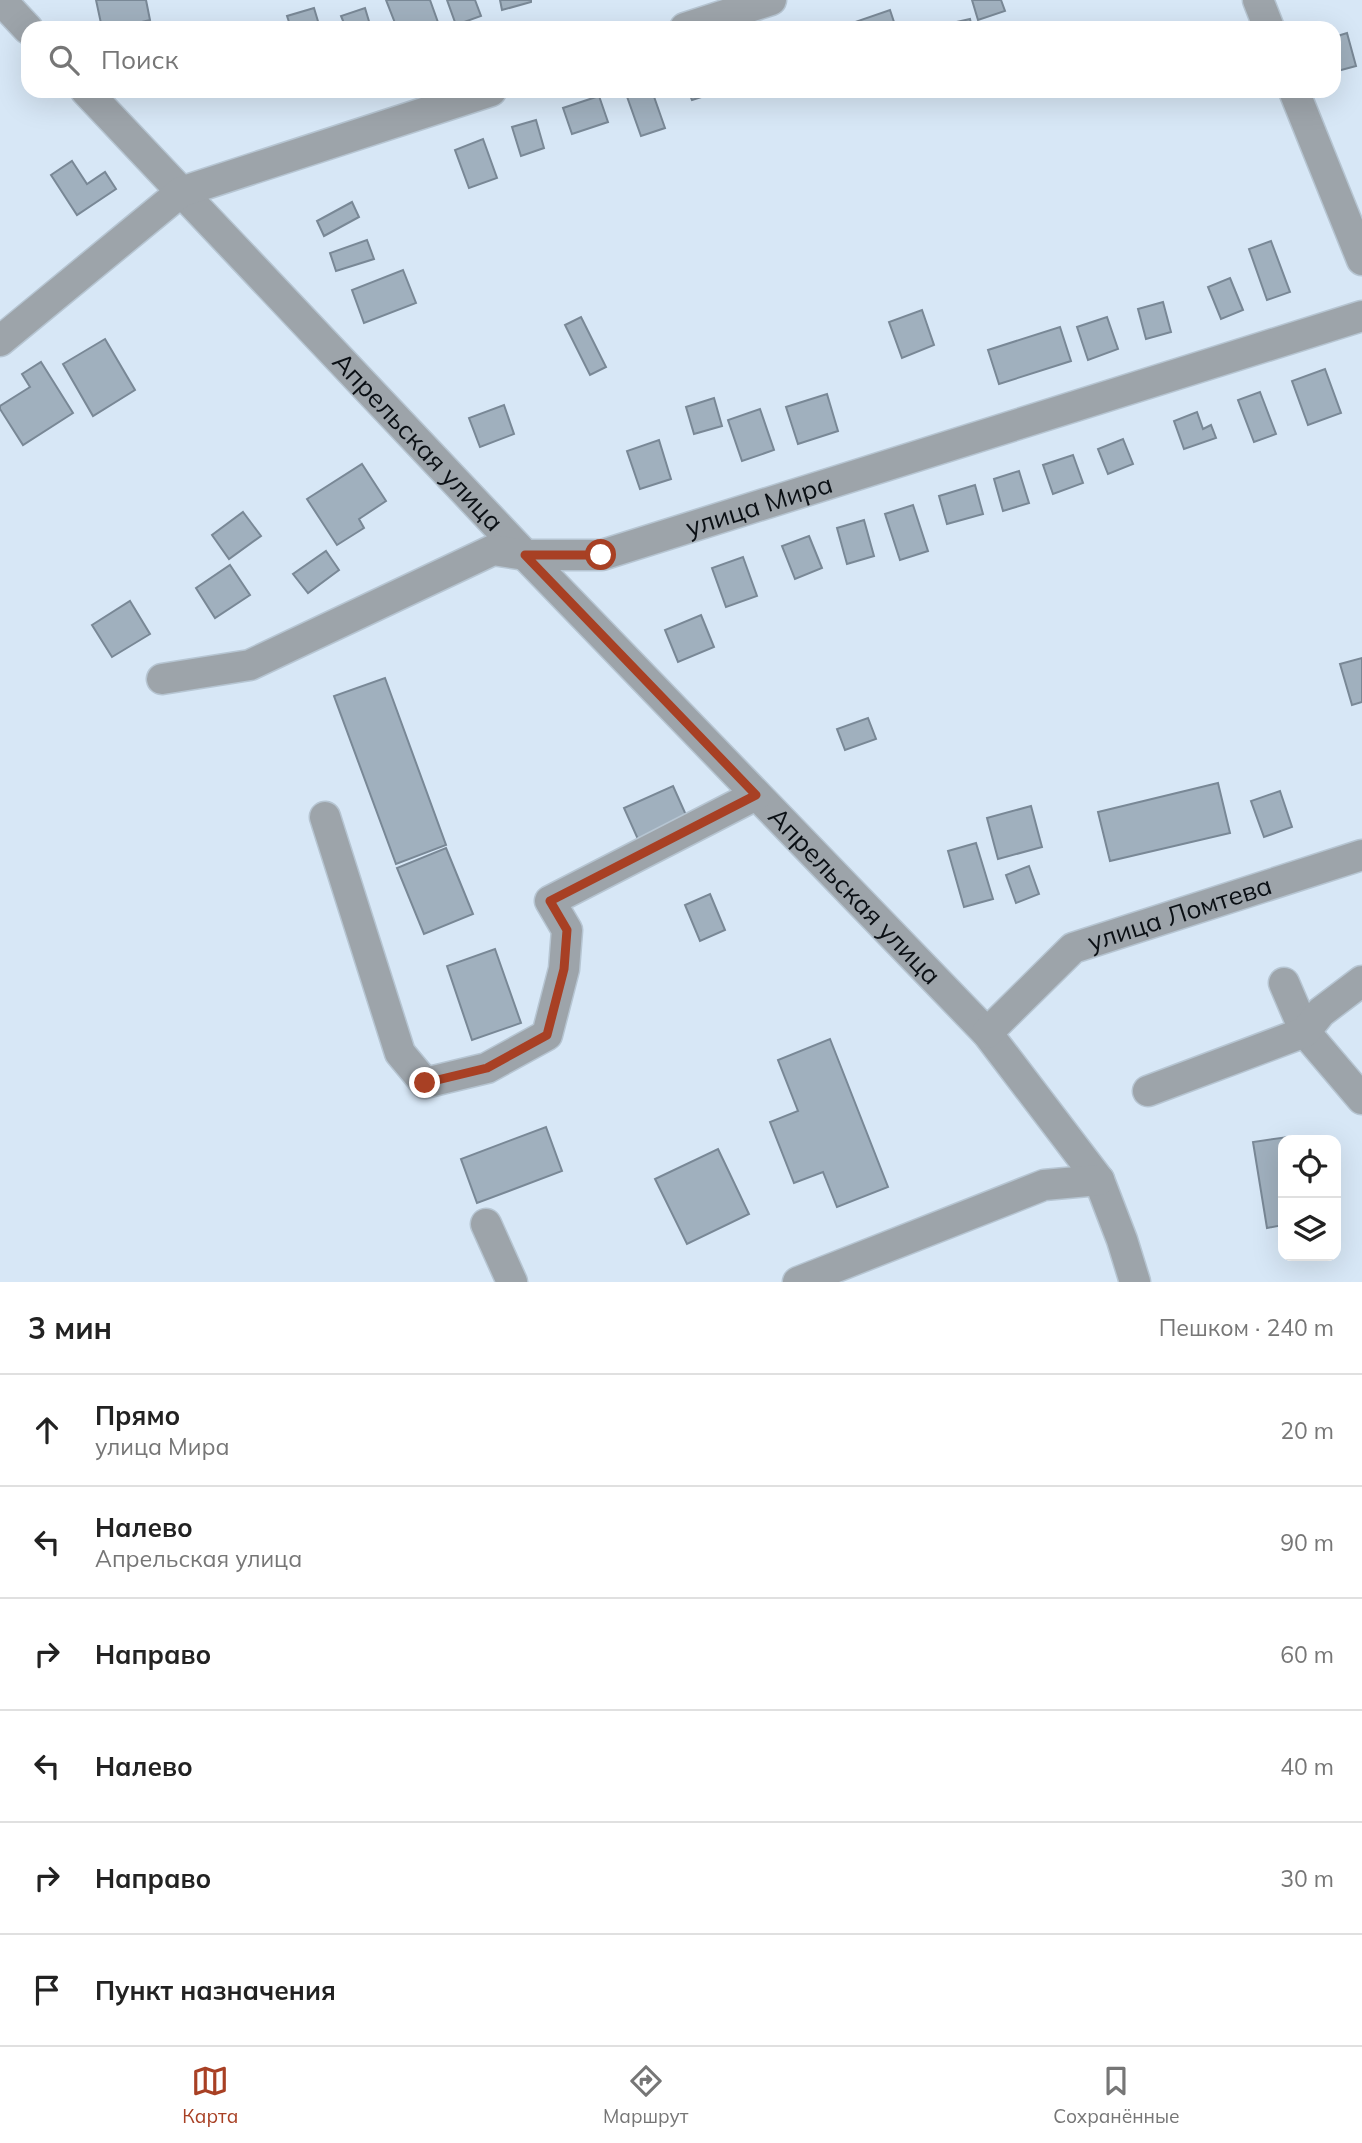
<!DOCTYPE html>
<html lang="ru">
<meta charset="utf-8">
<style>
body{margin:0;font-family:Mulish,sans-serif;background:#f6f6f6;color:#222}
.controls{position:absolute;right:21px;bottom:21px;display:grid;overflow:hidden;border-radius:14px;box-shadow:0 7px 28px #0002}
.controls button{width:63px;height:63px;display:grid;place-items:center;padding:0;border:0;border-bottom:2px solid #e0e0e0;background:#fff;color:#222;font:35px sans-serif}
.stop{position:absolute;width:21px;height:21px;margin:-16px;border:5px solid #a84024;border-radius:50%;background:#fff}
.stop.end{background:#a84024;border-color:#fff;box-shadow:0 2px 7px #0008}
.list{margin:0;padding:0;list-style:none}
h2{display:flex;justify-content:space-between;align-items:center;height:91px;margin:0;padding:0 28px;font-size:30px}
h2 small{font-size:23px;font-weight:400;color:#767676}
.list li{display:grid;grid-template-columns:46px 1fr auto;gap:21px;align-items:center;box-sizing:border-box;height:112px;padding:0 28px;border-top:2px solid #e0e0e0}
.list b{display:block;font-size:26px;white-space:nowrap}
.list p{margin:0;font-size:23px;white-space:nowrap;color:#767676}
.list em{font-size:23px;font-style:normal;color:#767676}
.icon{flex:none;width:38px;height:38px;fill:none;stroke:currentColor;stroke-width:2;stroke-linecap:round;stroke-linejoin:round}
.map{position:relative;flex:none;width:1362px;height:1282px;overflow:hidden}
.search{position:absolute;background:#fff;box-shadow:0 7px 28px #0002;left:21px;right:21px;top:21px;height:77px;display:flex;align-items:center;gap:18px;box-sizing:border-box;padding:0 24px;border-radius:21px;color:#767676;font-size:26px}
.sheet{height:763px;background:#fff}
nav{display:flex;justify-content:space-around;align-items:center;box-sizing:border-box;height:98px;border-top:2px solid #e0e0e0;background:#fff;font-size:19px;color:#767676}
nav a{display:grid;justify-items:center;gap:4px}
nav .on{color:#a84024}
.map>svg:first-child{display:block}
.building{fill:#a0b0be;stroke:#798896;stroke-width:2}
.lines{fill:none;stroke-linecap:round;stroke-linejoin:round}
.minor-casing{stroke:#b6c5d2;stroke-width:33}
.minor{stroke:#9da4aa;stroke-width:30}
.route{stroke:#a84024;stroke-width:9}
.labels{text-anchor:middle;stroke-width:5;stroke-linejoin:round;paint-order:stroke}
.street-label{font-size:26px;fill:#0b1015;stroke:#fff}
</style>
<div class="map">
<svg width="1362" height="1282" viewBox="0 0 1362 1282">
<rect width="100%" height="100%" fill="#d7e7f6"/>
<g class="building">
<polygon points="96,0 146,0 150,20 117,28 102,28"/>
<polygon points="386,0 430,0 440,28 397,28"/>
<polygon points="447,0 475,0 481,16 456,25"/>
<polygon points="500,0 531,0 531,2 502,10"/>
<polygon points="972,0 1001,0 1005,11 978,20"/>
<polygon points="314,8 320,28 291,28 287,16"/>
<polygon points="365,8 371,28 346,28 341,16"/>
<polygon points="890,10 896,28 857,28 855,22"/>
<polygon points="970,19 972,28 930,28"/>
<polygon points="1347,33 1356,66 1334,72 1334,37"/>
<polygon points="625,91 652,91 665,128 641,136"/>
<polygon points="688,91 717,91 717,92 692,100"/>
<polygon points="599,96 608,122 572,134 563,108"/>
<polygon points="536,120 544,148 521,156 512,127"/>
<polygon points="483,139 497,178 469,188 455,150"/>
<polygon points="72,161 87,184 105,172 116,189 77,215 51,175"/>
<polygon points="352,202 359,217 324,236 317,221"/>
<polygon points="367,240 374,259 336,271 330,253"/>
<polygon points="1271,241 1290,292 1267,300 1249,249"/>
<polygon points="403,270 416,303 364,323 352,290"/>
<polygon points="1230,278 1243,310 1221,319 1208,287"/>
<polygon points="1163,302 1171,332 1146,339 1138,309"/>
<polygon points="922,310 934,345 902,358 889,322"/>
<polygon points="581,317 606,367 590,375 565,325"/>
<polygon points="1107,317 1118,349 1088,360 1077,327"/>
<polygon points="1060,327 1071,361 999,384 988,350"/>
<polygon points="105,339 135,390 93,416 63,364"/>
<polygon points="41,362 73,413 23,445 0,409 0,406 30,387 22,374"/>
<polygon points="1325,369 1341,413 1308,425 1292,381"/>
<polygon points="1260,392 1276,434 1254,442 1238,400"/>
<polygon points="827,394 838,431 798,444 786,407"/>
<polygon points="714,398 722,426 694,434 686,407"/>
<polygon points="504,405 514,434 480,447 469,418"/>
<polygon points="760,409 774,450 742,461 728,420"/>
<polygon points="1197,412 1203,429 1211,425 1216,438 1184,449 1174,421"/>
<polygon points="1123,439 1133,464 1108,474 1098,449"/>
<polygon points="659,440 671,479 640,489 627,451"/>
<polygon points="1073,455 1083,483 1053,494 1043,465"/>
<polygon points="362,464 386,501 359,519 364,528 337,545 307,499"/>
<polygon points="1019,471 1029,503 1003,511 994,479"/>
<polygon points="975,485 983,514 947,524 939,496"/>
<polygon points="913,505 928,551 900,560 885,514"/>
<polygon points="243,512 261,536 229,559 212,535"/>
<polygon points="864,520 874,556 847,564 837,528"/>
<polygon points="809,536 822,568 795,579 782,546"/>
<polygon points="326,551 339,570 308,593 293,574"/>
<polygon points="743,557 757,596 726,607 712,568"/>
<polygon points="230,565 250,595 215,618 196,588"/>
<polygon points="130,601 150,634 112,657 92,625"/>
<polygon points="701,615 714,647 678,662 665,630"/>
<polygon points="1362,658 1362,702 1352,705 1340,664"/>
<polygon points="385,678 446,845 396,864 334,696"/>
<polygon points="868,718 876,739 845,750 837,729"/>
<polygon points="1218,783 1230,833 1110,861 1098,812"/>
<polygon points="673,786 690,824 641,846 624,808"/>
<polygon points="1280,791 1292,827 1264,837 1251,801"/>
<polygon points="1031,806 1042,847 998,859 987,818"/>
<polygon points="976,843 993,899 964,907 948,851"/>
<polygon points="446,848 473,914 424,934 397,868"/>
<polygon points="1029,866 1039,894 1016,903 1006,875"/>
<polygon points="710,894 725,930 700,941 685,905"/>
<polygon points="495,949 521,1023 472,1040 447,966"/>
<polygon points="830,1039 888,1187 837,1207 823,1172 794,1183 770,1122 798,1111 778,1060"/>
<polygon points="546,1127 562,1171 477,1203 461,1159"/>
<polygon points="1295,1136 1296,1140 1283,1140 1283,1225 1267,1228 1253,1142"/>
<polygon points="718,1149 749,1214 687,1244 655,1179"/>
</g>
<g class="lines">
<g class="minor-casing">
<g id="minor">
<polyline points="1,0 28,29"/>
<polyline points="1258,0 1269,28"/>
<polyline points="685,28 771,0"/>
<path id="s1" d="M86,91L525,555L987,1033L1099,1180L1122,1240L1135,1282"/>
<polyline points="1294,91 1362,260"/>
<polyline points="0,341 181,192 491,91"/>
<path id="s2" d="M162,679L250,665L493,550L525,555H602L1362,316"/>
<polyline points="325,817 400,1053 425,1083 487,1068 547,1035 564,969 567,930 550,901 756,795"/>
<polyline points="1284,983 1305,1032 1362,1099"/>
<path id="s3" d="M987,1033L1073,948L1362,855"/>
<polyline points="1148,1091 1305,1032 1321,1012 1362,981"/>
<polyline points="486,1224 512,1282"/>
<polyline points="798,1282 1044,1185 1099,1180"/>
</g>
</g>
<use href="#minor" class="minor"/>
</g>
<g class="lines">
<polyline class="route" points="425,1083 487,1068 547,1035 564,969 567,930 550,901 756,795 525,555 601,555"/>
</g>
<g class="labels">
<g class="street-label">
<text dy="9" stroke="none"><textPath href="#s1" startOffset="483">Апрельская улица</textPath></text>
<text dy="9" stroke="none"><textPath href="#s2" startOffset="632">улица Мира</textPath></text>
<text dy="9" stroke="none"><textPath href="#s1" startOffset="1113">Апрельская улица</textPath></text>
<text dy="9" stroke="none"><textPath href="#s3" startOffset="233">улица Ломтева</textPath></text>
</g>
</g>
</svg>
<div class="controls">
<button><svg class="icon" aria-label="locate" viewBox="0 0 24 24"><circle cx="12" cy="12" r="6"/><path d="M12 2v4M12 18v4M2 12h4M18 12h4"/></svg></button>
<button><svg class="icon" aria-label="layers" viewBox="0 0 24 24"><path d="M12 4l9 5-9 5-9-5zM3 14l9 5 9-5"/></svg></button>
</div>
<div class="stop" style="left:601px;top:555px"></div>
<div class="stop end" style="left:425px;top:1083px"></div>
<div class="search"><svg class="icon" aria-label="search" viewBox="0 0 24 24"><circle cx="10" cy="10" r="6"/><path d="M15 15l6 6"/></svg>Поиск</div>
</div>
<section class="sheet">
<h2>3 мин<small>Пешком · 240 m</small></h2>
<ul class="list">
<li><svg class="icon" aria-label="ahead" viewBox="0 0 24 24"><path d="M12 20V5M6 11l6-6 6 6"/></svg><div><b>Прямо</b><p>улица Мира</p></div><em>20 m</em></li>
<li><svg class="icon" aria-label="left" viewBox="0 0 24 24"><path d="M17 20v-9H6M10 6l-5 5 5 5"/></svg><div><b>Налево</b><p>Апрельская улица</p></div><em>90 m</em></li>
<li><svg class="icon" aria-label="right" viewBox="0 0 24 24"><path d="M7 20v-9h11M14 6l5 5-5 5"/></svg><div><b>Направо</b></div><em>60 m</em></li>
<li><svg class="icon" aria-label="left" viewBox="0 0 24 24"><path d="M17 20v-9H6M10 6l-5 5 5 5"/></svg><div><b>Налево</b></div><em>40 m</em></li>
<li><svg class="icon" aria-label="right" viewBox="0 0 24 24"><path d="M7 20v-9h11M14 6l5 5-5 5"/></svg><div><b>Направо</b></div><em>30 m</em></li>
<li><svg class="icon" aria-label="arrive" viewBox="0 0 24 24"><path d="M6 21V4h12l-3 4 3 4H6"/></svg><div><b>Пункт назначения</b></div></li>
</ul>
</section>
<nav>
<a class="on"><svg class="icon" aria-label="map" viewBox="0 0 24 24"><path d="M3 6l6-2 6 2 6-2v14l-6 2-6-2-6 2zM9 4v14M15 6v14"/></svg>Карта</a>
<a><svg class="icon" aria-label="directions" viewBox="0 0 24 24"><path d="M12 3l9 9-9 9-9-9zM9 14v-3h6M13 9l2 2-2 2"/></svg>Маршрут</a>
<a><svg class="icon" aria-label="saved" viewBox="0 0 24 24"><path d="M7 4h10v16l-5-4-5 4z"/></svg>Сохранённые</a>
</nav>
